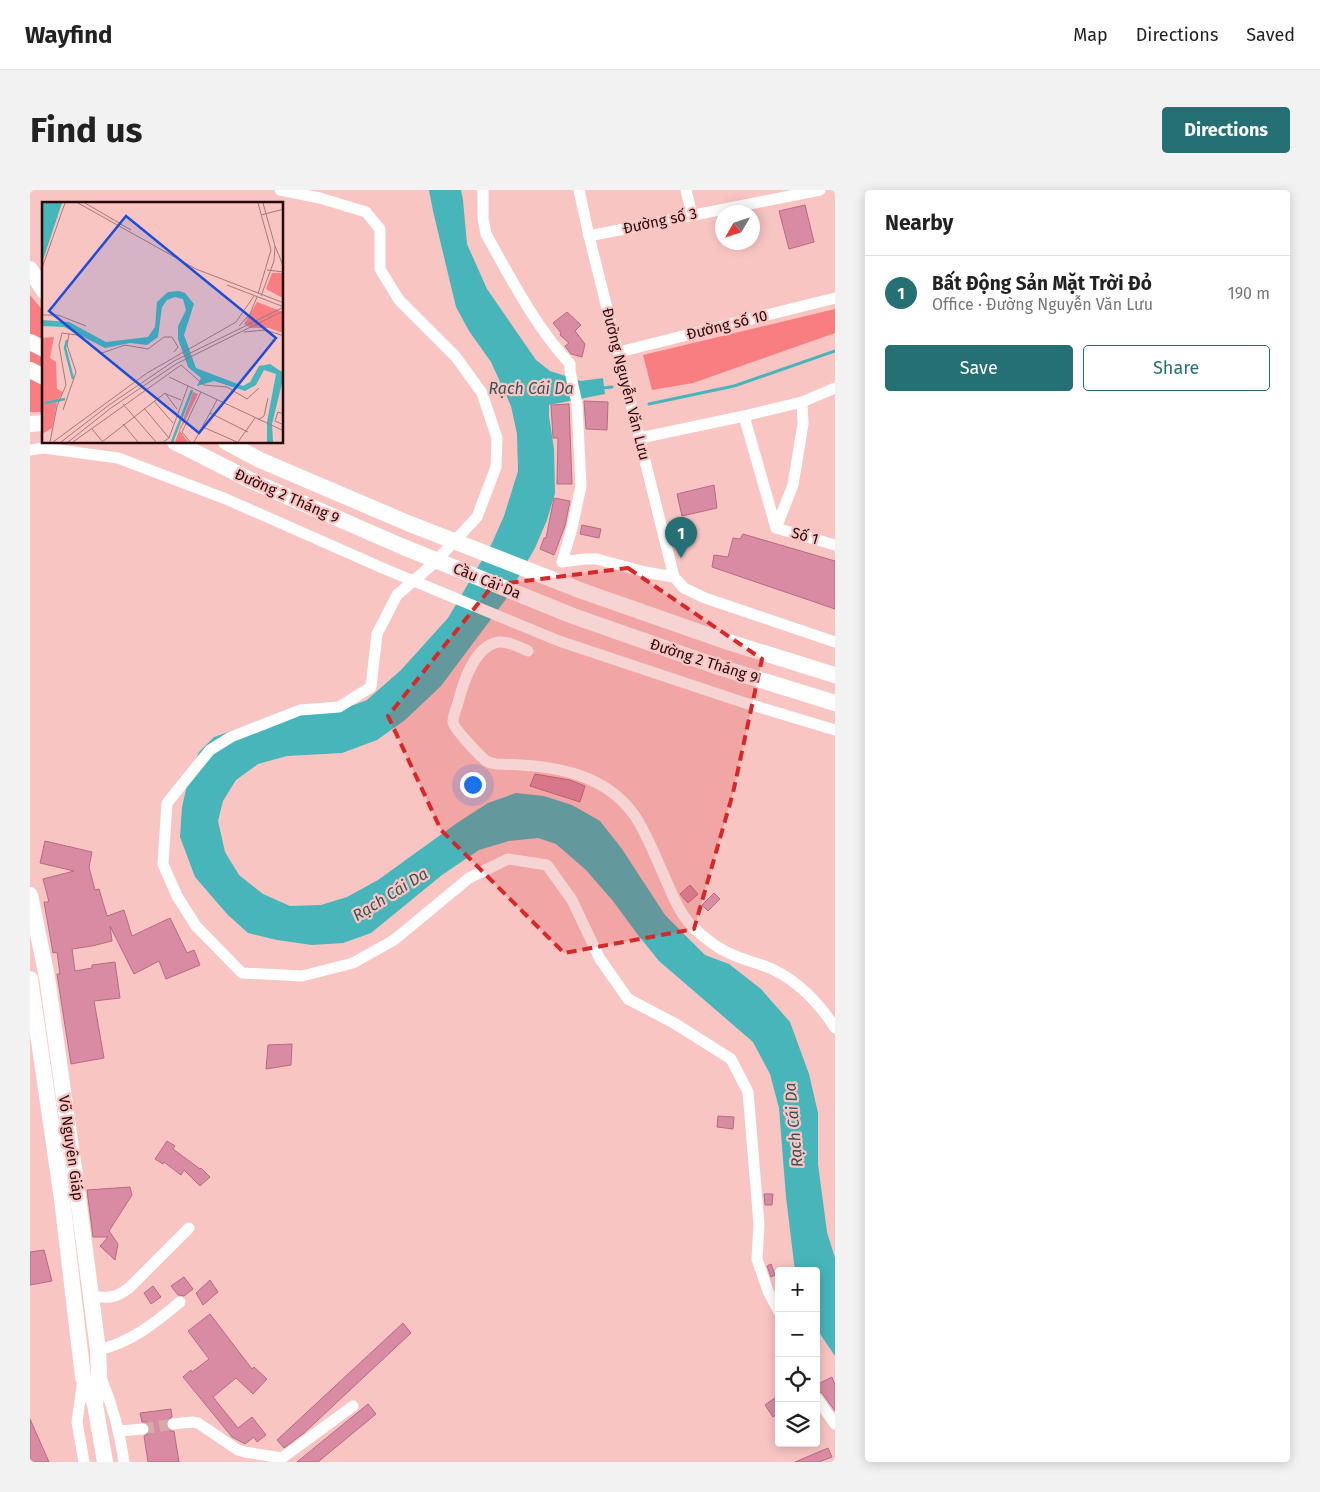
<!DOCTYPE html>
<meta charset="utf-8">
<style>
body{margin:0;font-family:"Fira Sans",sans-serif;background:#f2f2f2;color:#222}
.controls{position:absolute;right:15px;bottom:15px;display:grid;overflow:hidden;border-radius:5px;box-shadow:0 2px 12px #0003}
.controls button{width:45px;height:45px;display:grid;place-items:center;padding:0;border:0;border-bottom:1px solid #e0e0e0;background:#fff;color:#222;font:25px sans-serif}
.compass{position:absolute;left:685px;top:15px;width:45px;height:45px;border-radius:50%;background:#fff;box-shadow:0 2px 12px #0003;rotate:231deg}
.you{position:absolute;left:442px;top:594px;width:18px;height:18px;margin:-12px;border:4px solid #fff;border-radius:50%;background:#1a73e8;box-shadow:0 0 0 8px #1a73e833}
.badge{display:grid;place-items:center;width:32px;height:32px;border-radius:50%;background:#257074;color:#fff;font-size:16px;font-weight:700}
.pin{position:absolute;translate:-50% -41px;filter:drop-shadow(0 1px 2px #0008)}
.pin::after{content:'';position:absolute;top:26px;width:18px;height:15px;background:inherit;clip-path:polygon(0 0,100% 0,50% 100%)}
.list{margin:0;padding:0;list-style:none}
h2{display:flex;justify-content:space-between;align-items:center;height:65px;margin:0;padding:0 20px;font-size:21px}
h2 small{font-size:16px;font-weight:400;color:#767676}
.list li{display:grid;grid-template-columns:32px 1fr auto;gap:15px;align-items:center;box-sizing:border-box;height:75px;padding:0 20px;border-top:1px solid #e0e0e0}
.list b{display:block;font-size:19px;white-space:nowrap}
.list p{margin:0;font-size:16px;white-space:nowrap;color:#767676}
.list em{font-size:16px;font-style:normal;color:#767676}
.actions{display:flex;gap:10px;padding:15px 20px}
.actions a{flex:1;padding:11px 0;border:1px solid #257074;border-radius:5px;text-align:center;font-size:18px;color:#257074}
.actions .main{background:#257074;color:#fff}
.icon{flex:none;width:28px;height:28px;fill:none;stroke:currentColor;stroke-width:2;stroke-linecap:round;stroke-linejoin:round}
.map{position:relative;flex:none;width:805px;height:1272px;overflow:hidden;border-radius:5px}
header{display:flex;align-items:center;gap:30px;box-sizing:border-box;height:70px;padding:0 25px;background:#fff;border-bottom:1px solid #e0e0e0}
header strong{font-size:24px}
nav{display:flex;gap:28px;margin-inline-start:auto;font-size:18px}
.intro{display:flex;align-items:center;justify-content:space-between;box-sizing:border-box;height:120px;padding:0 30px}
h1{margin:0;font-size:35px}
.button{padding:12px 22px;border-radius:5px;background:#257074;color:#fff;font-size:18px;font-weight:700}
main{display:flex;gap:30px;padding:0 30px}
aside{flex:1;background:#fff;border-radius:5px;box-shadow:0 2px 12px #0003}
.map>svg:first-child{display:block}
.green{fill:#f97e82}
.water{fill:#47b5ba}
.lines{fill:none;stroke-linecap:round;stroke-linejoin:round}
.stream{stroke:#47b5ba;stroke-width:3}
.building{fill:#d98ba3;stroke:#b66b83}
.minor-tunnel{stroke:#d9a9a8;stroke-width:11;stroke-dasharray:11 5.5;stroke-linecap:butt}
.minor{stroke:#fff;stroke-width:11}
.highway{stroke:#fff;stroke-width:16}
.marked{fill:#d62828;fill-opacity:0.2;stroke:#d62828;stroke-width:4;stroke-dasharray:10 6;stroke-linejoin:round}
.labels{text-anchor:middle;stroke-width:4.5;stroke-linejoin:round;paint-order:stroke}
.street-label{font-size:15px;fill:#280a0c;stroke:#f8c5c3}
.water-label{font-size:16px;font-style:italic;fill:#345557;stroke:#f8c5c3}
.inset-river{fill:none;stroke:#47b5ba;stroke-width:2.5}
.inset-road{fill:none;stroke:#a57a7a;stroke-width:1}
.view{fill:#1d4ed8;fill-opacity:0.15;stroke:#1d4ed8;stroke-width:2.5}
.inset-edge{fill:none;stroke:#280a0c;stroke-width:2.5}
</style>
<header>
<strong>Wayfind</strong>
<nav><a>Map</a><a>Directions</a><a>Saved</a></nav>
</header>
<div class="intro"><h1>Find us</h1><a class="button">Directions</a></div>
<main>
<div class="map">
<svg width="805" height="1272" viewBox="0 0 805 1272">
<rect width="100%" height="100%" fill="#f8c5c3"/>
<g class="green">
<polygon points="0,105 14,122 14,222 0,222"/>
<polygon points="805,119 805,143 663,193 622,200 613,165"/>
</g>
<polygon class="water" points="399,0 431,0 433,10 437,54 457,99 506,170 520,181 551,191 573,188 575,204 519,215 519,226 524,259 525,303 517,330 505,358 476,409 411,496 375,530 347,550 312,563 257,566 228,574 206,590 193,611 188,631 195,662 209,685 233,704 260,716 291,715 317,707 348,690 427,633 458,613 486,603 514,606 542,615 570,631 592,659 635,725 675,765 699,774 731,799 760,832 779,884 788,923 788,974 797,1042 805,1068 805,1166 786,1138 786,1081 765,1081 756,1007 749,918 740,884 723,852 629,771 608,745 583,711 556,680 526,654 508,648 479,651 449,660 412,685 341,743 313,753 282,755 247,750 218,743 198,725 165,687 150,647 152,617 159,587 169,562 184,547 262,520 324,515 337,510 371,480 418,428 462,353 474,326 488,281 487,244 481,216 461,172 439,141 426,117 403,21"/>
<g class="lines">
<g class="stream">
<polyline points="573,198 582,197"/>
<polyline points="619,214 704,196 805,161"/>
</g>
</g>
<g class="building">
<polygon points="775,15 784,52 759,59 749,21"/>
<polygon points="537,122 551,135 545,141 555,154 552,167 541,164 535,156 539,153 530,145 531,143 523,133"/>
<polygon points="554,211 578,212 577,240 556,239"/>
<polygon points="539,214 542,294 527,294 528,248 523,248 521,215"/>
<polygon points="684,295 687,318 652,326 647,304"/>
<polygon points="524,308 540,311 535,336 524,365 510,359 514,348 516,348"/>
<polygon points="552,335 571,339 569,348 550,344"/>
<polygon points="713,344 805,371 805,419 682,377 684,365 698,367 703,348 710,349"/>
<polygon points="505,584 540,590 555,596 550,612 500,596"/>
<polygon points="15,651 62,662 59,677 65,700 69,699 77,726 94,720 102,746 140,728 157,763 164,760 170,775 136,789 129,771 104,784 80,736 82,751 62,756 42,759 45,781 62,778 62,775 85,772 90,808 64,811 74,868 41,874 27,784 30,784 27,762 23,763 14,712 19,712 13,689 44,681 10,673"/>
<polygon points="660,695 668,704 658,713 650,704"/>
<polygon points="684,703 690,709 678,721 672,715"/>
<polygon points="262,854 261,875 236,879 238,855"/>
<polygon points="688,926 704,927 703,939 687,937"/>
<polygon points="137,951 145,956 143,959 170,979 171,978 180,987 170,996 154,980 151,985 134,972 133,974 125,969"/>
<polygon points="100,997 102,1005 79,1041 88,1054 85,1070 70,1056 78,1047 63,1047 57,1000"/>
<polygon points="734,1004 743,1004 742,1015 735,1015"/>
<polygon points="14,1060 22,1091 0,1095 0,1062"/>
<polygon points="741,1074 745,1085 741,1087 737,1076"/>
<polygon points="154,1087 163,1099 154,1106 148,1105 141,1096"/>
<polygon points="180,1090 188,1102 173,1115 166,1103"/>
<polygon points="123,1096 131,1107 121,1114 114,1103"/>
<polygon points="180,1124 222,1179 224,1177 237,1189 223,1204 206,1188 183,1207 208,1238 222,1227 236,1245 227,1252 224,1247 215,1254 202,1247 153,1187 161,1180 162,1182 179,1169 158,1141"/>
<polygon points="373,1133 381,1143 274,1243 254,1258 247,1250"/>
<polygon points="802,1187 805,1195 805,1221 792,1203 786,1200 786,1195"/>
<polygon points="749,1205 749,1222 743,1227 735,1215"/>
<polygon points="338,1214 346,1224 288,1272 267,1272"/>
<polygon points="141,1219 142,1227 136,1231 136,1235 140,1241 144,1241 149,1272 118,1272 114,1246 120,1243 120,1238 117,1232 112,1232 110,1223"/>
<polygon points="0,1229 19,1272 0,1272"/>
<polygon points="798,1258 802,1267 789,1272 765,1272"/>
</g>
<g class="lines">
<polyline class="minor-tunnel" points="113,1239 143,1234"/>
<g class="minor">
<polyline points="250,0 290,8 336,22 350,39 350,79 369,110 426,167 452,203 467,248 466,277 447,327 403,374 367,405 347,444 341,497 309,517 270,520 201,547 180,560 137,613 133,674 147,706 166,736 212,783 272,786 323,773 364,750 439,688 478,669 517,675 542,710 570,769 598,809 644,833 701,869 718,902 729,1034 727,1069 738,1101 749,1122"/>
<path d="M453,0V28L456,44C481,89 506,137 540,174V181L547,214L551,296L542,338L532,372L555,369H567L615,382L644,387L654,398L675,408L805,452"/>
<polyline points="549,0 559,46 644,387"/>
<polyline points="656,0 662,25"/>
<polyline points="559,46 790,0"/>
<polyline points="589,162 805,108"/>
<polyline points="714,226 746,338"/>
<polyline points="610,248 714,226 772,212 805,198"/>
<polyline points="0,260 14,258 88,268 196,309 357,380 529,451 712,512 805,540"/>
<polyline points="746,338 763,295 773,234 772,212"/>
<polyline points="746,338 805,355"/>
<path d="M498,461C489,457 478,451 469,452C445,455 433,493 428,513C426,519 423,526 423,532C424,539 449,565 455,570C458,573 462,573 466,574C517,575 573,580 605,626C616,643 624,663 632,681C641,701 649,725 666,740C674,747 683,755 693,760C708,769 726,772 742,779C768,791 790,814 805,838"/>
<path d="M61,1106C79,1108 84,1109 99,1098L159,1038"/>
<path d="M68,1160C100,1153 125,1133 150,1112"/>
<path d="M70,1185C82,1214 90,1241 94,1272"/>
<polyline points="53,1189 47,1232 54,1272"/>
<polyline points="786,1207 805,1234"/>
<polyline points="143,1234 162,1232 168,1233 208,1260 215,1262 252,1268 323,1216"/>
<polyline points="89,1241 113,1239"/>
</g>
<g class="highway">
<polyline points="0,79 14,101"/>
<polyline points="0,152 14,159"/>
<polyline points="0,180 14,187"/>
<polyline points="0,234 14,233"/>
<polyline points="145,252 224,292 371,356 543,426 686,476 805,513"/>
<polyline points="196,252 230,270 380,334 552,401 695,451 805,485"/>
<polyline points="0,705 17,787 48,1007 68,1160 69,1183 65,1214"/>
<polyline points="0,789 32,1009 53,1187 65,1214 75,1272"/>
</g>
</g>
<path class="marked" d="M598,378L732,469L703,603L664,739L534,763L411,640L358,526L463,395Z"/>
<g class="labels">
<g class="street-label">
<text transform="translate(630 31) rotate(-12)" y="5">Đường số 3</text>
<text transform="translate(697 135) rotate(-14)" y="5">Đường số 10</text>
<text transform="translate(596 194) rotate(76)" y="5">Đường Nguyễn Văn Lưu</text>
<text transform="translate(257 306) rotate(24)" y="5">Đường 2 Tháng 9</text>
<text transform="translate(775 346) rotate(16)" y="5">Số 1</text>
<text transform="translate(457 391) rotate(22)" y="5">Cầu Cái Da</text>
<text transform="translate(674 471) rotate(18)" y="5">Đường 2 Tháng 9</text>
<text transform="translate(41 958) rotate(82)" y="5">Võ Nguyên Giáp</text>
</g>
<g class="water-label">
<text x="501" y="204">Rạch Cái Da</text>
<text transform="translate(360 704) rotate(-32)" y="6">Rạch Cái Da</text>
<text transform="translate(763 935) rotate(-95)" y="6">Rạch Cái Da</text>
</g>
</g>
<g transform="translate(12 12)">
<rect width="241" height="241" fill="#f8c5c3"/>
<path d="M230,71H241V96L224,87ZM215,100L241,110V131L227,126H209L202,122ZM12,135L8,156L14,160L15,187L21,190L15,200L10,226L0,232V136ZM151,190L156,192L138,229L146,240H133Z" fill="#f97e82"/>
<path d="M0,1H20L0,61ZM137,89L143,91L152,102L142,133L154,166L201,184L208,180L217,164L228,162L240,170L241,177L230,222L231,240H225V220L234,172L222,168L214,183L203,189L172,179L155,184L159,176L146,165L136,137V124L144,108L141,97L133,95L125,98L120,105L116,135L105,143L88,141L63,146L22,125L0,124V118L27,120L64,140L106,135L113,125L115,100L126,90Z" fill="#47b5ba"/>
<path class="inset-river" d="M25,138L23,146L31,177M3,201L23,197M130,240L150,188"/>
<path class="inset-road" d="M36,1L154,67L242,101M43,1L89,28M216,1L229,48L216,92M219,13L242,7M233,44L242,66M0,66L23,1M225,68L242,70M185,83L242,105M219,94L232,59L233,44L221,1M0,113H16L44,124M197,124L208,112L215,95M202,130L224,128L242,134M127,175L242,229M123,191L135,207M124,192L139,198M112,199L131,221M81,202L114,240M102,206L127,236M21,208L34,170L25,143L27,132M168,211L206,230M242,212L236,210L233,219L242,223M216,218L222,214L226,196M81,222L96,240M161,225L195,240M50,227L60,239M8,240L15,204L24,183L17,143L20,131L35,133L60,151L83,143L106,147L122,135H130L136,145L132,150M11,240L105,171L194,120L212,94M19,240L67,203L132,159L242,105M26,240L69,206L134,162L241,109M31,240L139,163L162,183L185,185L205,197L217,186M60,240L123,191M121,240L127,236L146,184M148,240L140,230L159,190M152,240L175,198M196,240L213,216"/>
<path class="view" d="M84,14L234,136L157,231L7,109Z"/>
<rect width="241" height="241" class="inset-edge"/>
</g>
</svg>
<div class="controls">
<button>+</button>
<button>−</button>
<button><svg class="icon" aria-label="locate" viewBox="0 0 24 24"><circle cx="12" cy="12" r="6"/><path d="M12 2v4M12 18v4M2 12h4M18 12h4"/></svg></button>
<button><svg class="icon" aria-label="layers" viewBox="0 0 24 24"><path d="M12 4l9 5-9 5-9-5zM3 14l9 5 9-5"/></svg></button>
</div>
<svg class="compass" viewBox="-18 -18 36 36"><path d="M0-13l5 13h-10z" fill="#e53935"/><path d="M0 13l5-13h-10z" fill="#767676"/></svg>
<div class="you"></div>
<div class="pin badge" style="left:651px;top:368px">1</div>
</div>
<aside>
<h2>Nearby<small></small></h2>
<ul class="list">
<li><span class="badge">1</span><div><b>Bất Động Sản Mặt Trời Đỏ</b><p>Office · Đường Nguyễn Văn Lưu</p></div><em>190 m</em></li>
</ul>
<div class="actions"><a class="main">Save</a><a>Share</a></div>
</aside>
</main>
